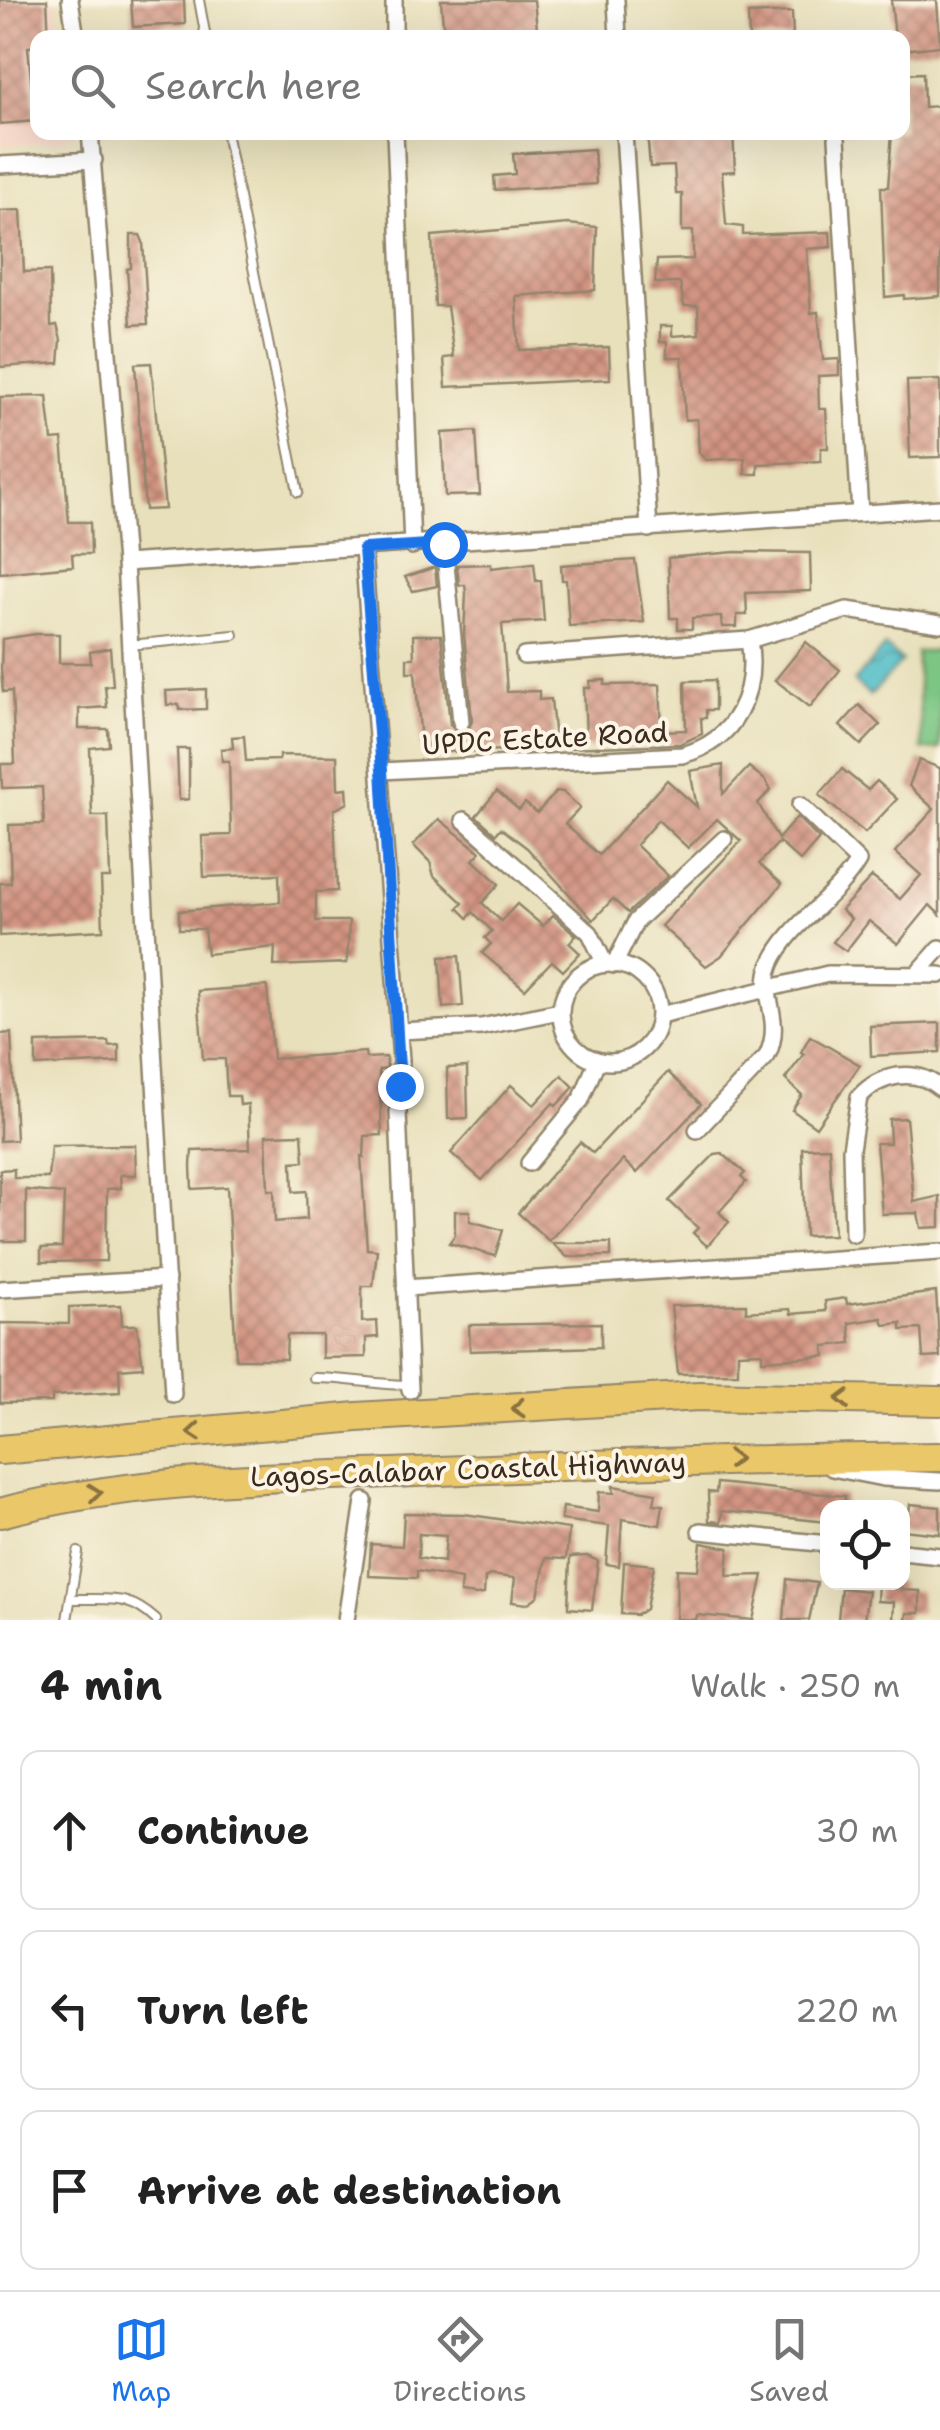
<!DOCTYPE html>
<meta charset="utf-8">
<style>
body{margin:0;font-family:"Shantell Sans",sans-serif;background:#f2f2f2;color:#222}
.controls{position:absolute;right:30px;bottom:30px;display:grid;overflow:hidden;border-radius:20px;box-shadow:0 10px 40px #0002}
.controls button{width:90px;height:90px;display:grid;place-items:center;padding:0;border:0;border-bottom:2px solid #e0e0e0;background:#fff;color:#222;font:50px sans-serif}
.stop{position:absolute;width:30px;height:30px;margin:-22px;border:8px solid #1a73e8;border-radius:50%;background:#fff}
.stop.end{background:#1a73e8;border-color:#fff;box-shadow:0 2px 10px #0008}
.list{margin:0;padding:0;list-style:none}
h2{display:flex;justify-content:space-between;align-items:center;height:130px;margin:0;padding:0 40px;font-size:42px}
h2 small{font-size:32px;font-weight:400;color:#767676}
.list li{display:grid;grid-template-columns:65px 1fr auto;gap:30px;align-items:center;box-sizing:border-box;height:160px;margin:0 20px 20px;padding:0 20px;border:2px solid #e0e0e0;border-radius:20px}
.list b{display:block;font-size:38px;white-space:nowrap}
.list em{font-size:32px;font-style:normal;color:#767676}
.icon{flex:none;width:55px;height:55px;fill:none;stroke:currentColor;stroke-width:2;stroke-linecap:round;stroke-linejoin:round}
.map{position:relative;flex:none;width:940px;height:1620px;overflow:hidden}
.search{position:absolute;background:#fff;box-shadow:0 10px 40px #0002;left:30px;right:30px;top:30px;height:110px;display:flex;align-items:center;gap:25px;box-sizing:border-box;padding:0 35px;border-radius:20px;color:#767676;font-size:38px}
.sheet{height:670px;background:#fff}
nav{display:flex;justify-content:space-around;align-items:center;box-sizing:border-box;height:140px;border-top:2px solid #e0e0e0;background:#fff;font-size:28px;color:#767676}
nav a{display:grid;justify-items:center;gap:5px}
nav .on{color:#1a73e8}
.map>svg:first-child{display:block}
.built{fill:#f6d2c4}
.green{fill:#7bc684;stroke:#5b7851;stroke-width:2.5}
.water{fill:url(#water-waves);stroke:#467473;stroke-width:2.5}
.building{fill:url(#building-cross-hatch);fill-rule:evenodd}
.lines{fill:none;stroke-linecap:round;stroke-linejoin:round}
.lane-casing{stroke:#92856c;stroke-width:12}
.street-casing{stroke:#92856c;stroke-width:20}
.highway-casing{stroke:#92856c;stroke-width:32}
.lane{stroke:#fff;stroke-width:8}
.street{stroke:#fff;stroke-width:15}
.highway{stroke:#eac769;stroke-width:28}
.oneway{stroke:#8a7140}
.route{stroke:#1a73e8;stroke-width:12}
.labels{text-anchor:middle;stroke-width:8;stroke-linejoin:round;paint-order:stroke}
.street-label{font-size:28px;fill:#3b2a1e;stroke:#fcf5e5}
</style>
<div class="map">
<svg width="940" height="1620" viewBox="0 0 940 1620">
<defs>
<pattern id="water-waves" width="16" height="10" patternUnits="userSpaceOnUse" patternTransform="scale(2.5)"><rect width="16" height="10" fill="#51bec8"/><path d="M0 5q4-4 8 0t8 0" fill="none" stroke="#449ba2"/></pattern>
<pattern id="building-cross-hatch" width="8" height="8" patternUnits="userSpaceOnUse" patternTransform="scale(2.5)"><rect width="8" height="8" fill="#d39482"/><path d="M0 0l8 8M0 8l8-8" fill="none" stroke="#ac796a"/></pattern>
</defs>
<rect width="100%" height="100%" fill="#fcf5e5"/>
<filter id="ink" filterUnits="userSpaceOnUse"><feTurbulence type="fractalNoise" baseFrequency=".01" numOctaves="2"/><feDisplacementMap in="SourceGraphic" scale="20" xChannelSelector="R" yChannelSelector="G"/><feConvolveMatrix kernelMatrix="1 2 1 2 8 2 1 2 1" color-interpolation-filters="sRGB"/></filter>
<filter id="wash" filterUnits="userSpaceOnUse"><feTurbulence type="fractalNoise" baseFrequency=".0048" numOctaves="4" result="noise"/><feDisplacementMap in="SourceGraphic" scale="40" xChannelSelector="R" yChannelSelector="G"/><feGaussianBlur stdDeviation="2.25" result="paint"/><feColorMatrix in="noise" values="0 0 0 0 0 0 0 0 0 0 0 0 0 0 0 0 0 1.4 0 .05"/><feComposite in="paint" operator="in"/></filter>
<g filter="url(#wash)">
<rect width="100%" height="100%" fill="#e8e0bb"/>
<polygon class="built" points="0,0 55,0 61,37 38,38 38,132 75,133 58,142 0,146"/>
<polygon class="green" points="940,650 940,749 922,750 916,652"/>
<polygon class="water" points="885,646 902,661 870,696 854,682"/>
<g id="blocks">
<g class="building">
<polygon points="0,0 47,0 49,38 38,38 38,46 28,47 35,121 0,124"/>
<polygon points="131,0 184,0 185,24 133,27"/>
<polygon points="441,0 534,0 538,38 444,38"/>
<polygon points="891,0 937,0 940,46 902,50 902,38 895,38"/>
<polygon points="792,12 793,38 749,38 748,14"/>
<polygon points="923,73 924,107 940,106 940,296 904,299 904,295 885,297 881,187 888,187 892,132 902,132 902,74"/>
<polygon points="647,132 733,132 735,171 722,172 726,225 743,227 743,235 830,232 831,247 807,249 811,313 818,312 823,360 839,359 839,375 818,376 819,409 826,409 828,448 821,448 821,461 758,464 758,474 745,474 745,458 706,460 699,453 697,419 685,420 682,357 667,357 667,342 660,342 660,326 672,326 672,336 699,334 698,306 684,306 680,283 655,283 657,260 693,259 693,231 682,231 682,194 676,194 674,166 650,167"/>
<polygon points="594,149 596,184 495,190 494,176 515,174 513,154"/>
<polygon points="21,210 24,272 50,271 51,326 57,325 61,340 59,363 0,367 0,211"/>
<polygon points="568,224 597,227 595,290 516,296 519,350 609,347 610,379 446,387 444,358 454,357 447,306 435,306 432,236"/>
<polygon points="131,235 140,235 143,242 148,324 131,325 127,269 131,268"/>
<polygon points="151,363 165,509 145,510 135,364"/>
<polygon points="940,380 940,457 910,458 907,381"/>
<polygon points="47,396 52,440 62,439 69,522 90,522 91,554 72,554 73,566 0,573 0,397"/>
<polygon points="476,431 480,495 445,496 442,433"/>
<polygon points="735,552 810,553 811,591 746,593 747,615 737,615 737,627 722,627 721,617 709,617 692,618 692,629 678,629 678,618 670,618 668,558"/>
<polygon points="635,560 644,622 569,626 566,580 562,580 561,565"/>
<polygon points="534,563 536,581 541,581 544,621 502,624 507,692 539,691 539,700 551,699 555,740 586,737 584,688 590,688 590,681 605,680 605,685 660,684 662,731 686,730 685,681 715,680 715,710 706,710 706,718 701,718 702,734 680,744 422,753 415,672 407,672 407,658 414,658 413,635 441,635 450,724 456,732 467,732 472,721 464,634 466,593 465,585 459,585 457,565 491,564 491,568"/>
<polygon points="435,567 437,586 413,591 405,577"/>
<polygon points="36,634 59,634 59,663 91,663 90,652 110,648 113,685 105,686 107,707 79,709 79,729 108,729 109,746 90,748 92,816 108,816 110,878 101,878 103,930 0,936 0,883 11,883 9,825 44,824 42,787 2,788 1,764 15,764 12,691 3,692 1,669 2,639"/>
<polygon points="806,642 840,670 810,707 775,680"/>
<polygon points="206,689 206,709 180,710 179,704 167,705 166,691"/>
<polygon points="859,705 880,725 861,745 840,726"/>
<polygon points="244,736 246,761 279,760 279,755 337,756 338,789 347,788 348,803 334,810 337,891 316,892 316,921 349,921 347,963 274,966 275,947 207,954 204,929 179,929 179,911 280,902 279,874 204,877 202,836 231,835 229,761 222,761 221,749 233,748 232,737"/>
<polygon points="177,749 189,749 189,799 179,800"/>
<polygon points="919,760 940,768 940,915 930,905 898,944 869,921 846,951 833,942 851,919 841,910 872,877 900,899 921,875 895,852 934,809 909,786"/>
<polygon points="723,765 723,794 749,767 765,780 771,790 758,803 778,839 797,817 819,839 800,861 779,842 759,864 782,884 721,956 706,966 661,926 741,841 717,819 688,848 658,820 636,845 668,876 628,913 613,899 593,920 527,848 501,828 496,834 476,816 497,791 519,810 525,803 537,813 557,791 563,792 580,808 565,824 599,855 667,780 697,807 690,771"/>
<polygon points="842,769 868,790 877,781 897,799 865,833 819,795"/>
<polygon points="439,819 480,852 473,860 499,884 482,903 501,921 517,904 543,926 553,915 576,935 569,943 580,953 563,971 552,961 525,989 482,953 491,944 485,938 492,931 473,912 468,918 458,908 463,903 434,876 430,862 413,845"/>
<polygon points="459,956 463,1006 443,1008 440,957"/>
<path d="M267,986L273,1059L365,1052L366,1058L386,1057L387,1069L379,1070L382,1135L365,1136L364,1157L361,1156L367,1249L377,1250L373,1286H362V1322L377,1321L378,1337L366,1338V1357L322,1358V1335H287L286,1359H236L227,1187L192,1189L191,1166L192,1151L250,1149L248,1104L240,1105L239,1096H227L225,1059H203L198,991ZM302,1134L304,1161L292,1162L293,1192L306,1191L307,1219L275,1222L274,1190H268L266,1135Z"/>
<polygon points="940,1023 940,1052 871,1056 870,1026"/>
<polygon points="11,1033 16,1140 0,1141 0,1034"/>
<polygon points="810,1036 860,1065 816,1127 792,1110 802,1095 785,1079 804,1054 801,1052"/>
<polygon points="108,1041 109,1046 119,1045 119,1062 36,1066 36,1043"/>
<polygon points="467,1067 468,1118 448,1119 447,1068"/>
<polygon points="668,1072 701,1104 637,1173 623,1160 549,1241 518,1213 580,1142 593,1153"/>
<polygon points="562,1075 574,1087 556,1106 553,1103 482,1180 451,1153 511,1085 534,1105"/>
<polygon points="906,1118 914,1202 940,1196 940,1227 921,1228 918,1213 882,1214 876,1143 890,1143 889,1119"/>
<polygon points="135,1145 136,1175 120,1175 121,1188 107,1189 106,1261 41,1262 41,1248 62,1247 64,1194 26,1190 26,1241 0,1241 0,1170 14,1169 14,1178 48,1178 51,1146"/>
<polygon points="829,1147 834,1235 805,1236 802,1148"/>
<polygon points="722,1153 745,1173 741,1177 746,1182 719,1212 729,1222 707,1246 693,1233 698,1228 669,1201 715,1154"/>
<polygon points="455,1211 470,1211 470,1221 503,1230 495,1256 449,1243 455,1235"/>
<polygon points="552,1243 611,1243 611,1256 567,1257"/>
<polygon points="936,1292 940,1357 923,1358 921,1329 901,1330 901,1323 884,1325 882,1318 849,1323 851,1343 824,1346 825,1356 762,1360 762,1352 738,1353 738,1373 678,1374 671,1306 746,1304 746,1312 790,1309 791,1314 826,1311 825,1301 846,1298 847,1304"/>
<polygon points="121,1305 122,1325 137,1325 143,1367 119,1369 120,1392 52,1396 52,1402 0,1403 0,1323 69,1324 69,1307"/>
<polygon points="601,1323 601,1347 470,1351 469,1325"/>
<polygon points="717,1483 845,1496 844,1508 828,1508 828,1522 722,1511 721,1522 709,1521 708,1492 716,1493"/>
<polygon points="613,1486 656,1493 654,1504 663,1505 660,1525 622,1519 619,1566 606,1564 609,1526 561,1520 563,1507 598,1512 599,1492 614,1493"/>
<polygon points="910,1504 940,1507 940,1534 902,1530 903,1512 909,1513"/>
<path d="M404,1513L464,1514L569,1529L566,1559L546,1558L538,1596L527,1604L512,1602L515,1578L490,1575L485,1578L484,1594L476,1595L460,1593L461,1579L417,1571V1578L369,1576L371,1544L402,1546ZM419,1534L446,1536L444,1562L418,1558Z"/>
<polygon points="701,1543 729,1548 727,1576 763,1575 753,1620 697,1615 696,1620 676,1619 677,1569 698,1570"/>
<polygon points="587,1556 598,1561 592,1610 568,1608 570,1557"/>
<polygon points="624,1562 654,1565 646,1609 637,1615 621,1614"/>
<polygon points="787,1579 817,1583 809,1620 784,1620"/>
<polygon points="878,1582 901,1582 901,1590 920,1591 920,1613 907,1613 906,1620 893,1620 894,1602 877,1601"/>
<polygon points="841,1588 868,1591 864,1620 838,1620"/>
</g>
</g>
</g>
<g filter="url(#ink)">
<use href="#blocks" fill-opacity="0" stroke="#92856c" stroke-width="2.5"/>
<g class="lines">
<g class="lane-casing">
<g id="lane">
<polyline points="199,0 206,38"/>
<polyline points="226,132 298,492"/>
<polyline points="129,645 234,635"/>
<path d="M314,1378C347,1378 377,1385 410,1385"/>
<path d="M74,1599C111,1600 128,1594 156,1620"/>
<polyline points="67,1620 78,1552"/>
</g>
</g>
<g class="street-casing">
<g id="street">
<polyline points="70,0 76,38"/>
<polyline points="394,0 394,38"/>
<polyline points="616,0 618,38"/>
<polyline points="90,132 125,563 173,1394"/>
<polyline points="395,132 412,546"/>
<polyline points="624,132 649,529"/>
<polyline points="837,138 860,513"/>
<polyline points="0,165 94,160"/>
<polyline points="444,544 461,722"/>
<polyline points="363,549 401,1060 398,1112 410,1390"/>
<polyline points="125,563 940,508"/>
<polyline points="524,656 749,640 847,610 940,624"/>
<path d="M382,771L682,755C736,741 758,692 749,640"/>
<polyline points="464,820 590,933 605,964"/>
<circle cx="610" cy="1013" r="49"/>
<polyline points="614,965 636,921 724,839"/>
<polyline points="918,973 940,948"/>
<polyline points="660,1015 828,974 940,975"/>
<polyline points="399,1031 481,1027 560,1011"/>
<path d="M697,1130L767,1056C785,1019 758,994 771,964C789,923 836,899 858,861L800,805"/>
<polyline points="529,1163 581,1100 597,1061"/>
<path d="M853,1234L851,1149L859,1097C880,1074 915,1067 940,1088"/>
<polyline points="405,1288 940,1252"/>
<polyline points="0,1289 167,1279"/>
<polyline points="832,1468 883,1478 940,1481"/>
<polyline points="700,1531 828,1544"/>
<polyline points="902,1552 940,1556"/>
<polyline points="346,1620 364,1501"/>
</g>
</g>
<g class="highway-casing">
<g id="highway">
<polyline points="0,1450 357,1417 699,1396 940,1401"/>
<path d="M0,1513C127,1479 262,1478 392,1473C575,1465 757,1459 940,1457"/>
</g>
</g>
<use href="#lane" class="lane"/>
<use href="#street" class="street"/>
<use href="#highway" class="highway"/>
</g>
<defs><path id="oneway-chevron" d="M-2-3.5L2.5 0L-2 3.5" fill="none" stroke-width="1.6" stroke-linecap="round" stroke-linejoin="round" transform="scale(2.5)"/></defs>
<g class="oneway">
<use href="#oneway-chevron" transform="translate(843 1399) rotate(-179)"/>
<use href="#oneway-chevron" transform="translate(518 1408) rotate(176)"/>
<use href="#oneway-chevron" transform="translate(194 1432) rotate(175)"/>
<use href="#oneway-chevron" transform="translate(734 1459) rotate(-1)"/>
<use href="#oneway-chevron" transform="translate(95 1493) rotate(-6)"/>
</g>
</g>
<g class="lines" filter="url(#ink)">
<polyline class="route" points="400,1086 382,770 364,549 444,544"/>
</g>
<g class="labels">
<g class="street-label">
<text transform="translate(545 738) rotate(-3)" y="10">UPDC Estate Road</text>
<text transform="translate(468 1469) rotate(-2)" y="10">Lagos-Calabar Coastal Highway</text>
</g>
</g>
</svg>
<div class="controls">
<button><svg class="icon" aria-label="locate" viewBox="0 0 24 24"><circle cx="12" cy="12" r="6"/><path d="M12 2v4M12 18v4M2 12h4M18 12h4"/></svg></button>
</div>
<div class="stop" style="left:444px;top:544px"></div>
<div class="stop end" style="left:400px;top:1086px"></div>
<div class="search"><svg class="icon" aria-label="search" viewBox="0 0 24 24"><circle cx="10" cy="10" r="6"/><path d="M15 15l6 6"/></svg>Search here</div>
</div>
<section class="sheet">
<h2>4 min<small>Walk · 250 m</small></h2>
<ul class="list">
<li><svg class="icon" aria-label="ahead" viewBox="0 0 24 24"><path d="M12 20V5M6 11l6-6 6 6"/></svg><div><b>Continue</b></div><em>30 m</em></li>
<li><svg class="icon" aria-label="left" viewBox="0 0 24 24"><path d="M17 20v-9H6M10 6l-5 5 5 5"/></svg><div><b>Turn left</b></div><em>220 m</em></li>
<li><svg class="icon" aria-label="arrive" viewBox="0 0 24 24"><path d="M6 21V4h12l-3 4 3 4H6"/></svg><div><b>Arrive at destination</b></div></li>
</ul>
</section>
<nav>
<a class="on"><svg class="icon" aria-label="map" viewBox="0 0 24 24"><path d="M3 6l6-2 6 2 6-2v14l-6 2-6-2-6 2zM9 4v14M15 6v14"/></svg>Map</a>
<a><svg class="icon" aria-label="directions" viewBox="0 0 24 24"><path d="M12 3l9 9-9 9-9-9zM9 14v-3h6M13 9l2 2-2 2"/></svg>Directions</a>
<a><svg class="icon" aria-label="saved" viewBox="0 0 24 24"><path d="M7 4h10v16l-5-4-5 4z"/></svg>Saved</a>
</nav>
